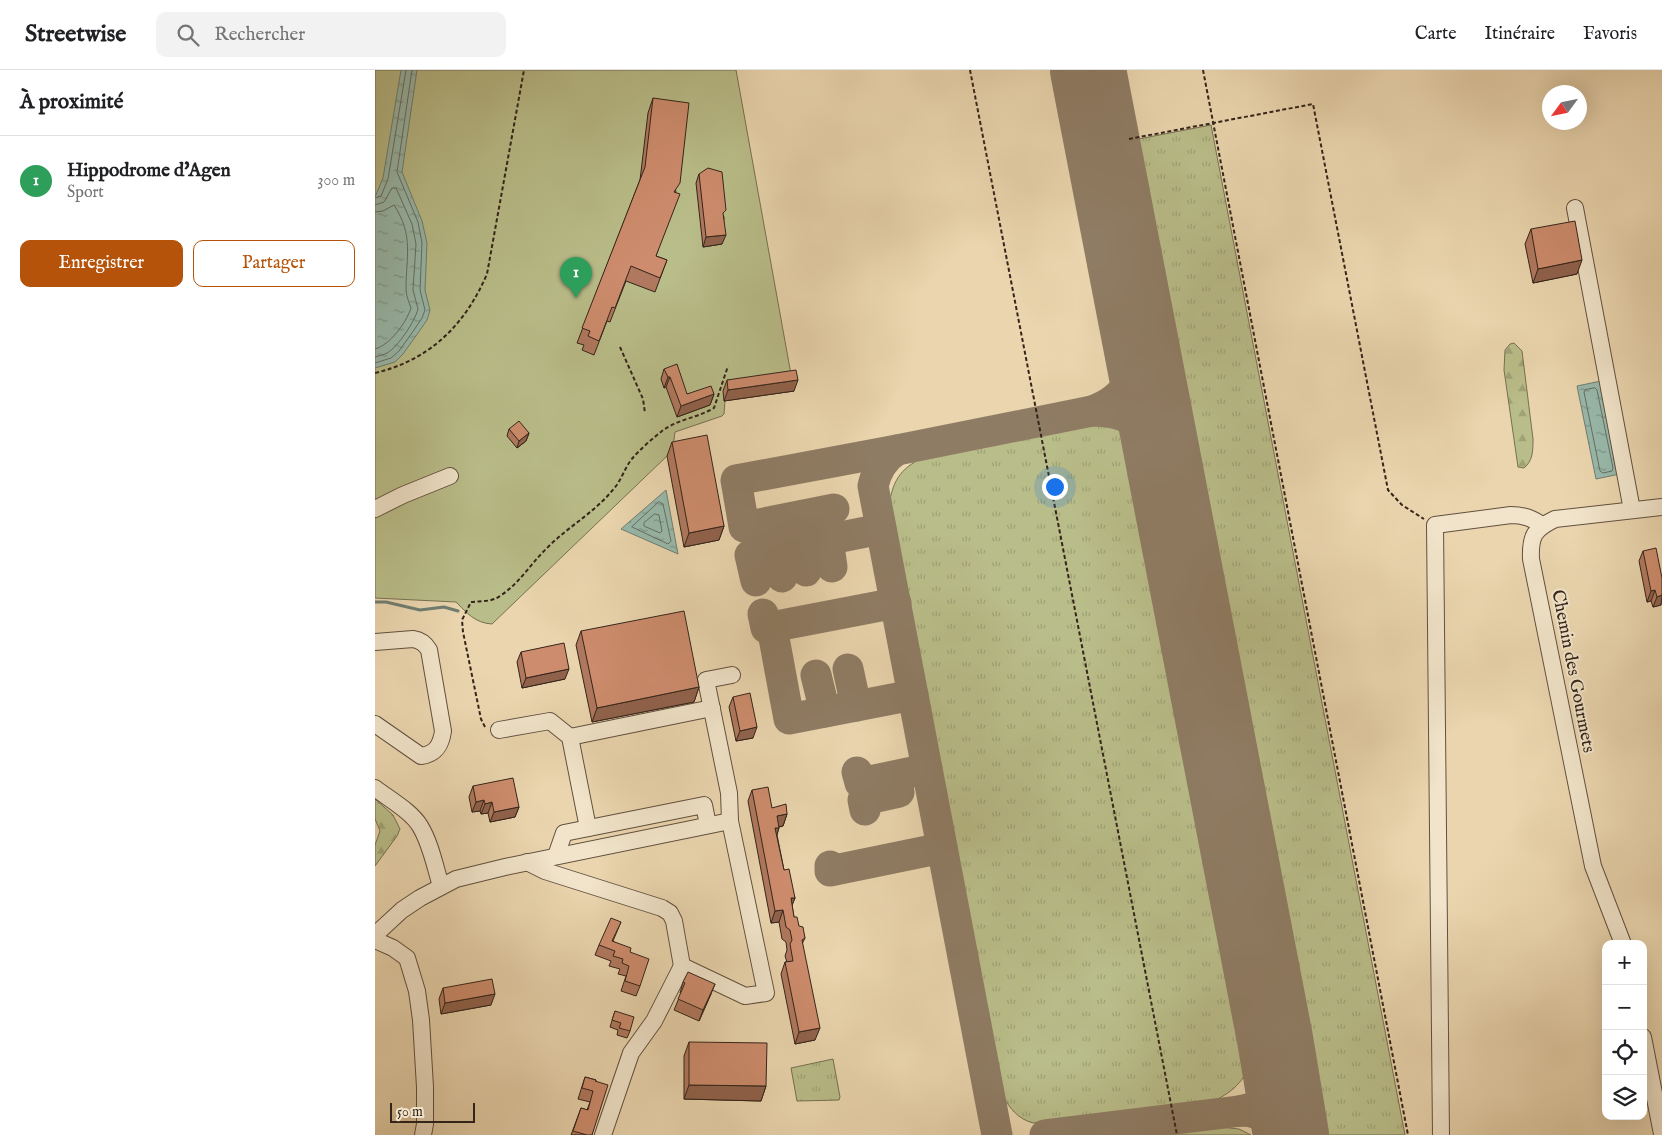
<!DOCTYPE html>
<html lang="fr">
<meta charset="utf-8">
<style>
body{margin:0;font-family:"IM FELL English",serif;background:#f2f2f2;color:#202124}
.controls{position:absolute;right:15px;bottom:15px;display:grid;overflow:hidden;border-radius:10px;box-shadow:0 5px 20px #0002}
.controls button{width:45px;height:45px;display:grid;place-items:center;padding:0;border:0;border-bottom:1px solid #e0e0e0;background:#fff;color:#202124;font:25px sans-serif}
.compass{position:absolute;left:1167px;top:15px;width:45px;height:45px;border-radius:50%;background:#fff;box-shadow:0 5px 20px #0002;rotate:237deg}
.scale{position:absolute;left:15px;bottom:12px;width:85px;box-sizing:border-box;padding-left:5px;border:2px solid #34241a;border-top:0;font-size:14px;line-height:18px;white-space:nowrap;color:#34241a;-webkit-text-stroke:4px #f1e4ca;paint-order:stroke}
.you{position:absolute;left:679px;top:416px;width:18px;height:18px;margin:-12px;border:4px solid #fff;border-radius:50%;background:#1a73e8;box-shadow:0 0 0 8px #1a73e833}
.badge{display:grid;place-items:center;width:32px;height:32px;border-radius:50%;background:#b45309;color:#fff;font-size:16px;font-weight:700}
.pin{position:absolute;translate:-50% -41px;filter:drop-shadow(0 1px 2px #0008)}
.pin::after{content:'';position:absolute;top:26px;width:18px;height:15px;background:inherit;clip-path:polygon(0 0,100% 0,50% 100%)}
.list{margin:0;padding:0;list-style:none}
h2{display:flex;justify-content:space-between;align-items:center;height:65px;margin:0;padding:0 20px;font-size:21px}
h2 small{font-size:16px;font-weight:400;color:#757577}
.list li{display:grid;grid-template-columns:32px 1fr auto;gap:15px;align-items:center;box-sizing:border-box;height:90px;padding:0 20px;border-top:1px solid #e0e0e0}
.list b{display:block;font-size:19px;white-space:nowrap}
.list p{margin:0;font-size:16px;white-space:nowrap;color:#757577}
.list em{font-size:16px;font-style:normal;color:#757577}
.actions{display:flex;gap:10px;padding:15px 20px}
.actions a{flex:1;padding:11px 0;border:1px solid #b45309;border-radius:10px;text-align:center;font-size:18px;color:#b45309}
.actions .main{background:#b45309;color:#fff}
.icon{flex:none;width:28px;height:28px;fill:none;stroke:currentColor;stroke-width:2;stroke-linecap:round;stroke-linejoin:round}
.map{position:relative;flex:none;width:1287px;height:1065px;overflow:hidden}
header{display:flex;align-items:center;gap:30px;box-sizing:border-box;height:70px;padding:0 25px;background:#fff;border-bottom:1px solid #e0e0e0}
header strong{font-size:24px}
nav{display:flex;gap:28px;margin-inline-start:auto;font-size:18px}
.search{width:350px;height:45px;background:#f2f2f2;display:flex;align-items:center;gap:12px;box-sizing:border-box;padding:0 18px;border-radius:10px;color:#757577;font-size:19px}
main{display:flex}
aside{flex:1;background:#fff}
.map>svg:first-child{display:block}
.grass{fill:url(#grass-tufts);stroke:#767052}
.forest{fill:url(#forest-firs);stroke:#767052}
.garden{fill:#b9bd89;stroke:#767052}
.water{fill:url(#water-ripples);stroke:#707d71}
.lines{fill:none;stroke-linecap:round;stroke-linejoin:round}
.shore{stroke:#666e62;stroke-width:1}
.stream{stroke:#707d71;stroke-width:3}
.taxiway{stroke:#8f7c64;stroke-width:31}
.runway{stroke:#8f7c64;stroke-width:76}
.minor-casing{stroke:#62503f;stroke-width:18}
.path{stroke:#34241a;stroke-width:2;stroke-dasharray:4 2.5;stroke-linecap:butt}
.minor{stroke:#f1e4ca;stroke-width:16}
.wall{fill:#b0785e;stroke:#34241a}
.shaded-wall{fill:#90624c;stroke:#34241a}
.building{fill:#cd8c6d;stroke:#34241a}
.labels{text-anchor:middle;stroke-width:4;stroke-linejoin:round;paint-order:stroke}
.street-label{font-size:18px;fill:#34241a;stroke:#f1e4ca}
</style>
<header>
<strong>Streetwise</strong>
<div class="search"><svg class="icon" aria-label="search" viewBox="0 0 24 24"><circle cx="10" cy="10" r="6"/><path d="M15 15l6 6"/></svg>Rechercher</div>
<nav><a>Carte</a><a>Itinéraire</a><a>Favoris</a></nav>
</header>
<main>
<aside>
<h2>À proximité<small></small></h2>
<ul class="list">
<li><span class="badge" style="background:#2e9e5b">1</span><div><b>Hippodrome d'Agen</b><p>Sport</p></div><em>300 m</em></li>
</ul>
<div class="actions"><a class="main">Enregistrer</a><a>Partager</a></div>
</aside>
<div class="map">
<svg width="1287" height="1065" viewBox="0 0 1287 1065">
<defs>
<pattern id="grass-tufts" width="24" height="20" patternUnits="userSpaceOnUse" patternTransform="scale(1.25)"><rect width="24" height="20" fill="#b9bd89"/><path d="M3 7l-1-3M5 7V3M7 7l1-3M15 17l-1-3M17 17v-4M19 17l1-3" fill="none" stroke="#a0a276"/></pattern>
<pattern id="forest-firs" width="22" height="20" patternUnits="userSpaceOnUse" patternTransform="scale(1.25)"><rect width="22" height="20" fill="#b9bd89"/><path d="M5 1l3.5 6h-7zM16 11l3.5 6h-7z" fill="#a0a276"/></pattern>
<pattern id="water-ripples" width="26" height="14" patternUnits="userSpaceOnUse" patternTransform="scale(1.25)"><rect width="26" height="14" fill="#98b9ab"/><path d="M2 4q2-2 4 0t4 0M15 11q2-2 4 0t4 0" fill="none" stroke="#7d968a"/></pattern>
</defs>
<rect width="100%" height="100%" fill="#ead5ae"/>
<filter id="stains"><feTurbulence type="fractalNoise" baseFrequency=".004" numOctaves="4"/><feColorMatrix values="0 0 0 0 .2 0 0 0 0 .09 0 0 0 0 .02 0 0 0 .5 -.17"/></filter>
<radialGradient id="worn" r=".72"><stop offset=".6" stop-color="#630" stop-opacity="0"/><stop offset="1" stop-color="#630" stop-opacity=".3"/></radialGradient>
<g class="grass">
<polygon points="836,55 1030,1065 943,1065 753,71"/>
<path d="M724,353C741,356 753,364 761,380L876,984C874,1008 859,1021 839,1031L658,1053C643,1049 634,1038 627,1024L514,436C518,408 527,397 553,385Z"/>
<polygon points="458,989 465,1027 464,1030 422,1031 416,998"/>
<polygon points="846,1057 864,1059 876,1065 780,1065"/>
</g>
<g class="forest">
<path d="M1139,273L1147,281L1158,369C1158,380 1158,391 1149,398L1143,397L1129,300L1130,280L1135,274Z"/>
<polygon points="0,729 18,745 25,759 22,766 0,796 0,775 5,761 0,749"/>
</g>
<path class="garden" d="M0,0H361L419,321L350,330L349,344L347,346L300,362L297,385L292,386L117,554C100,553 92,543 81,532L0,528Z"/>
<g class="water">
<polygon points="26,0 42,0 27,102 47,151 52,173 50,220 55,240 52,250 43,263 28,284 20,292 0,298 0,127 8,108"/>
<polygon points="1226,311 1245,404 1221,409 1202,316"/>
<polygon points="291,420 303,484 246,459"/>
</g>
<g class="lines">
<g class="shore">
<polyline points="0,128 6,126 13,109 31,0"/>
<path d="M0,135L9,132L17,118H21L37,154L41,174L38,220L43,239C40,251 23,277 12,283C8,285 4,286 0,287"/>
<path d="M0,142L8,141L19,135C39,166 31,186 31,219C31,226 34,232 36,238C31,253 15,275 0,279"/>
<polyline points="0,293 16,288 24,281 39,260 47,248 50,240 45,220 47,173 43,152 22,102 37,0"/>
<polygon points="1220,318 1222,320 1238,398 1237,401 1228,403 1225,401 1209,322 1210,320"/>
<polygon points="284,432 288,434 296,471 293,474 257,457"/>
<polygon points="280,444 284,445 287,461 285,463 269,456 269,453"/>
</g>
<polyline class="stream" points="0,532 11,532 45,540 69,537 83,541"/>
<g class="taxiway">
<path d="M717,341C754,328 763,302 765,266"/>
<path d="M522,380C509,388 501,402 498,416L622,1065"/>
<path d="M459,439L369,457L361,410L522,380L717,341C755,341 770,355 788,387"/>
<polyline points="453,469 457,497"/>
<polyline points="427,475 431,501"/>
<polyline points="402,480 407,507"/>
<polyline points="381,511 375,485 506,459"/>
<polyline points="388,544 391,558 521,533"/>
<polyline points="397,557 414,649 538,625"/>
<polyline points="473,599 481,636"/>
<polyline points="441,605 450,642"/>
<polyline points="482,702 485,713 552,699"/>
<polyline points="490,740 488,730 524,722"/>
<polyline points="455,796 455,801 567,778"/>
<path d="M865,1041C872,1039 881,1038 887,1033C904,1020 900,988 900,969"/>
<path d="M670,1065L865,1041C884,1041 899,1048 908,1065"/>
</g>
<polyline class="runway" points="713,0 900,969 916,1065"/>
<g class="minor-casing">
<g id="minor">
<polyline points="1200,138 1257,440"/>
<polyline points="0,439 28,425 75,406"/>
<path d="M0,572L38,569C45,570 50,573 54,580L68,661C66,675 61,684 46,686L0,654"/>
<polyline points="124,660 175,651 195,667 213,758"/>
<polyline points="195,667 337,638"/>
<path d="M0,718C14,729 36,741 45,756C56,774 60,797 66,816"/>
<polyline points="181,786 189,763 329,735 333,755"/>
<polyline points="152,792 170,801 287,838 295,843 299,851 307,896"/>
<polyline points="0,865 27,840 45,828 81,809 130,797 355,751"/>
<polyline points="0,870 18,878 32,888 42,921 46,950 50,1017 50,1054 48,1065"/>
<path d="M1248,874L1218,796L1156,489C1155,466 1159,459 1180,449L1287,437"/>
<polyline points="307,896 370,926 391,923 355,751 354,723 331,610 357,605"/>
<polyline points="1268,967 1287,1064"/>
<polyline points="228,1065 256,983 279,951 307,896"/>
<path d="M1066,1065L1060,455L1136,445C1149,445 1156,448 1167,455"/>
</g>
</g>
<g class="path">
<polyline points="595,0 802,1065"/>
<polyline points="828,0 1033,1065"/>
<polyline points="754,69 938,34 1013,420 1027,435 1049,449"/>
<polyline points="245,277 268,329 270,343"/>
<path d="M0,303C55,290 90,255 112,204L149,0"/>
<path d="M110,657L106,649L88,562L87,550L96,532C106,531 117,532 125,526C145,513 156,493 173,477C195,455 221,442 241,416C247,408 250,398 256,390C264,380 277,369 287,361C303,349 322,348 339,338L353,296"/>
</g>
<use href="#minor" class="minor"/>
</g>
<g class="wall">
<polygon points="278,28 301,122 281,186 292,190 280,222 251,211 235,252 232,251 219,285 207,280 209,275 202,273 265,110 273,43"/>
<polygon points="324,104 349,147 347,174 328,177 321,113"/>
<polygon points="1156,159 1202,204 1158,213 1150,174"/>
<polygon points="289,299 312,324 339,324 335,335 302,347 291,317 289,318 286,309"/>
<polygon points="352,310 419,321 349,331 348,321"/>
<polygon points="134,359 154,363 151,371 142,378 132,366"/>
<polygon points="297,372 349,456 344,470 309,477 292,386"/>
<polygon points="1268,481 1287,508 1286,535 1278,537 1276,531 1272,532 1264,491"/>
<polygon points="206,561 324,617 319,632 217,652 201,575"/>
<polygon points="146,582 190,609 147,618 142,592"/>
<polygon points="358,627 378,668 361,671 354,637"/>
<polygon points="98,716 144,737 140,747 115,752 113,743 106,744 105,741 97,742 94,727"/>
<polygon points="377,720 397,738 412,744 408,756 404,757 402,765 409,800 420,828 417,835 419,847 430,868 427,874 440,970 420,974 406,904 410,892 412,892 410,886 412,880 411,872 407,869 404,852 396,853 373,731"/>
<polygon points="246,852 238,871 255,882 265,916 261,926 246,921 251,906 243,904 245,899 234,896 236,891 220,885 224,875"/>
<polygon points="308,912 336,924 324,951 299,940 306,923 305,923"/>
<polygon points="68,918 116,935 66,944 64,929"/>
<polygon points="240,941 255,961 252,968 242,965 243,960 235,957"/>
<polygon points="314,972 391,1016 386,1031 309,1029 309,986"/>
<polygon points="210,1007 221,1010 217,1065 196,1065 206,1038 212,1040 215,1032 203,1029"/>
</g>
<g class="shaded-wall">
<polygon points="351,165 347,174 328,177 331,167"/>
<polygon points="1207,190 1202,204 1158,213 1163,199"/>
<polygon points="293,307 295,307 291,317 289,318"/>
<polygon points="423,310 419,321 349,331 353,320"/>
<polygon points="339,324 335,335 302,347 306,336"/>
<polygon points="154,363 151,371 142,378 144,371"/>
<polygon points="349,456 344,470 309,477 314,463"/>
<polygon points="1280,520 1276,531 1272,532 1276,521"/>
<polygon points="1287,525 1286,535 1278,537 1282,527"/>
<polygon points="194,599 190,609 147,618 151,608"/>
<polygon points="324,617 319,632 217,652 222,638"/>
<polygon points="382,657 378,668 361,671 365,661"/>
<polygon points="109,730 105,741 97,742 101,732"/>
<polygon points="117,732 113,743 106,744 110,734"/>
<polygon points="144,737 140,747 115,752 119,742"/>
<polygon points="412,744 408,756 398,758 402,746"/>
<polygon points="400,758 404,758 400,770"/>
<polygon points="416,828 420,828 415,840"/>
<polygon points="408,840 404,852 396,853 400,841"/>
<polygon points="340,914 336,924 324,951 328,940"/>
<polygon points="120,924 116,935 66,944 70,933"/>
<polygon points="445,958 440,970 420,974 424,962"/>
<polygon points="314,1015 391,1016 386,1031 309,1029"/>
</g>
<g class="building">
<polygon points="278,28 314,33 305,113 299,122 305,124 281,186 292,190 285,208 256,196 240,238 237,237 224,271 213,266 215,261 207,258 270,97"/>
<polygon points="333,98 347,102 351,140 348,143 351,165 331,167 324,104"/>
<polygon points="1200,151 1207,190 1163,199 1156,159"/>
<polygon points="302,294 312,324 336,316 339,324 306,336 295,307 293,307 289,299"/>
<polygon points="421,300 423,310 353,320 352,310"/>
<polygon points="144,351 154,363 144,371 134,359"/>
<polygon points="332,365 349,456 314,463 297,372"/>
<polygon points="1281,478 1287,508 1287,525 1282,527 1280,520 1276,521 1268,481"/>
<polygon points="309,541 324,617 222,638 206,561"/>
<polygon points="189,573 194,599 151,608 146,582"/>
<polygon points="375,623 382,657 365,661 358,627"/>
<polygon points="138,708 144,737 119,742 117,732 110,734 109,730 101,732 98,716"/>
<polygon points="393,717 397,738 411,734 412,744 402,746 404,758 400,758 409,800 414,799 420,828 416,828 419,847 422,847 424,856 428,857 430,868 427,870 445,958 424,962 410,892 418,891 415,874 417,870 415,860 411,857 408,840 400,841 377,720"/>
<polygon points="236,848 246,852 237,871 256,878 255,882 274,889 265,916 250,911 254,896 247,893 248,889 238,886 240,881 224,875"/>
<polygon points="313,902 340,914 328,940 303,929 310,913 308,912"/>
<polygon points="117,909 120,924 70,933 68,918"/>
<polygon points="240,941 259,947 255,961 244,958 246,953 237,950"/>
<polygon points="314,972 392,973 391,1016 314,1015"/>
<polygon points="210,1007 221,1010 220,1011 233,1015 217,1065 212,1065 198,1061 206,1038 213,1040 218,1021 207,1018"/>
</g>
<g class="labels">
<g class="street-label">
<text transform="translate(1199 601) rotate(79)" y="6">Chemin des Gourmets</text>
</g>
</g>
<rect width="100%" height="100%" filter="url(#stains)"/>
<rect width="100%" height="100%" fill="url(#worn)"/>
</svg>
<div class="controls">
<button>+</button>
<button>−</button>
<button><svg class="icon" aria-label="locate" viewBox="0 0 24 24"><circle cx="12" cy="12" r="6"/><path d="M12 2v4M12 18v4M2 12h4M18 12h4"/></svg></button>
<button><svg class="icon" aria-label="layers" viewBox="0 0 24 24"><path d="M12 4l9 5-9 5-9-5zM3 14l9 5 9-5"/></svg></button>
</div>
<svg class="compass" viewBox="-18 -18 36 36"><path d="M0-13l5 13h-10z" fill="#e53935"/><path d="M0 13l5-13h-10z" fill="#757577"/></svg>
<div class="scale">50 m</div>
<div class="you"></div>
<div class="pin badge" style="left:201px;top:228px;background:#2e9e5b">1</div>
</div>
</main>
